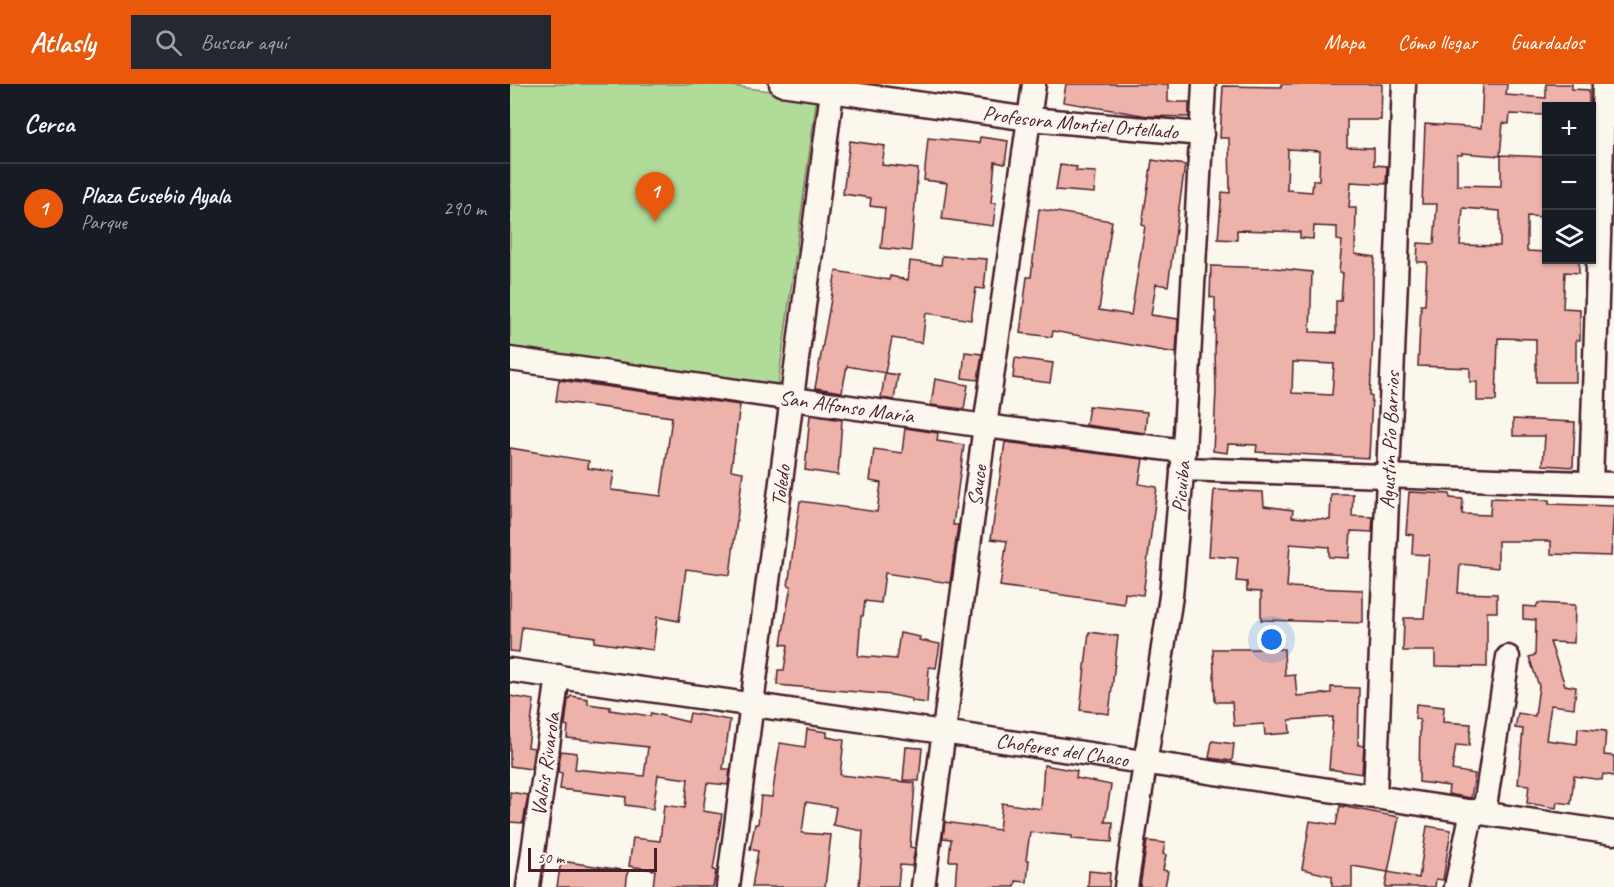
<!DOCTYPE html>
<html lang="es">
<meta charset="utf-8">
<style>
body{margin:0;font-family:Caveat,sans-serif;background:#242831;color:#f1f3f6}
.controls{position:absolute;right:18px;top:18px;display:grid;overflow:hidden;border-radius:0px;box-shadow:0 2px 4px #0004}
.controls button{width:54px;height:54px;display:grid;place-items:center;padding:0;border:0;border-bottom:2px solid #363941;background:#171b24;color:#f1f3f6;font:30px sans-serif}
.scale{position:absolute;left:18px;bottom:15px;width:129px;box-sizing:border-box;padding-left:6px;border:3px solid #4a1f2b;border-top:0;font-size:16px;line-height:21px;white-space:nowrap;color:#4a1f2b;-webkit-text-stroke:4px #fbf7ec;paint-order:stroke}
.you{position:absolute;left:762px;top:556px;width:21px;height:21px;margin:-15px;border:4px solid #fff;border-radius:50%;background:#1a73e8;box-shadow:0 0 0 9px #1a73e833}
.badge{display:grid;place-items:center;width:39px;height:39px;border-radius:50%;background:#ea580c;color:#fff;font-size:20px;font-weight:700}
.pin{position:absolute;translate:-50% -50px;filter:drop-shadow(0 2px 3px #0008)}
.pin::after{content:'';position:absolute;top:32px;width:21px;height:18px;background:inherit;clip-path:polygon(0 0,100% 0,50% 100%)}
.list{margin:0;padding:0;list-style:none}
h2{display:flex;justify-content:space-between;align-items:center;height:78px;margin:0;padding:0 24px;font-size:26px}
h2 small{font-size:20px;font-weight:400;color:#9ea1a6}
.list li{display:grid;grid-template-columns:39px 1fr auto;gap:18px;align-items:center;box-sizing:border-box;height:90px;padding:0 24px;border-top:2px solid #363941}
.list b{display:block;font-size:22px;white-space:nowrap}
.list p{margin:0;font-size:20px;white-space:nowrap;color:#9ea1a6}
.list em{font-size:20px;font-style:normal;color:#9ea1a6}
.icon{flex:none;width:33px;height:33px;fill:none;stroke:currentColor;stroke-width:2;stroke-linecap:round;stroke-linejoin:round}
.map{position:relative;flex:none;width:1104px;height:803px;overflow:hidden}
header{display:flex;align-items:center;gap:36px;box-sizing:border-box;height:84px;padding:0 30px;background:#ea580c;color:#fff}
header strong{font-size:28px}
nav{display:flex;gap:33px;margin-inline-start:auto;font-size:21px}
.search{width:420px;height:54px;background:#242831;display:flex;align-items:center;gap:15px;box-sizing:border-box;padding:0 21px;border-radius:0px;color:#9ea1a6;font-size:22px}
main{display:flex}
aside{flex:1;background:#171b24}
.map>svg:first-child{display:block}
.green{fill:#b1db99;stroke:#7e7d62;stroke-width:1.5}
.building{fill:#edb2aa;stroke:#4a1f2b;stroke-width:1.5;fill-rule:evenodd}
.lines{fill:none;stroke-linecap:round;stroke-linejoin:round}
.minor-casing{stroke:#4a1f2b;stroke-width:27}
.minor{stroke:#fbf7ec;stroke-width:22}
.labels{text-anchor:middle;stroke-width:6;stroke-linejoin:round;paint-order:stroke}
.street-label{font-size:21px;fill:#4a1f2b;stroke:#fbf7ec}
</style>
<header>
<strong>Atlasly</strong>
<div class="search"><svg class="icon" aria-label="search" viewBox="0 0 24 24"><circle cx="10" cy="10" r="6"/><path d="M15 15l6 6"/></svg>Buscar aquí</div>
<nav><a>Mapa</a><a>Cómo llegar</a><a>Guardados</a></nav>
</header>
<main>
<aside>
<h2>Cerca<small></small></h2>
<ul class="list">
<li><span class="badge">1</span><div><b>Plaza Eusebio Ayala</b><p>Parque</p></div><em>290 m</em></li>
</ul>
</aside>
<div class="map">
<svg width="1104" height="803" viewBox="0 0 1104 803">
<rect width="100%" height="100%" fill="#fbf7ec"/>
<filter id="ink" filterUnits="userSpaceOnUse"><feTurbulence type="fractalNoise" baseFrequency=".0167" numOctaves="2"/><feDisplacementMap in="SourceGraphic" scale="12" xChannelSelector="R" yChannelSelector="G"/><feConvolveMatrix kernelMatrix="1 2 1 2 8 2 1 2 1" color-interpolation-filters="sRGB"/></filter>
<g filter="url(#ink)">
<polygon class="green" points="0,0 206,0 307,13 268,301 0,263"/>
<g class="building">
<polygon points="556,0 658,0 658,18 679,18 679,33 638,32 553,18"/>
<path d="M771,0H872L871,36H837V63L864,64V81L877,82L876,100L841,98L839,124H846L845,170L865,173L863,193V251L860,311L862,312L859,374L746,368L747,361L718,360L717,369L703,367L706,307L705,268L706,228H705V214L700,213L701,182L764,184L802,188L800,248L826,249V217H831L833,189H829L832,157L827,156V143L804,142L803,155L790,154V148L727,146V156L708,155L712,108L720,109L719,54H710L713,2L771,3ZM778,65L810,67L809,96H803L802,108L777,106ZM783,278L824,280L822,311L782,309Z"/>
<path d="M973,0H997L996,11L1036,14V0H1062V5L1079,6V22H1036V31L1000,30L999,40L993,39L990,72L952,69V71H947V101L991,102V71L1036,73V133L1017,132V167L1036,168V176H1069V189L1055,188L1053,224L1070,225V256H1066V298H1026V255L988,254L986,317H967V298H960V284L908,282L911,221H915L917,178H907L908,159L924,160L927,120H912L915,40L971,44ZM953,124L990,127V162L950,161Z"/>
<polygon points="470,53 498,57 495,80 485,78 481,119 486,119 483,142 432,135 437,99 414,96 418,54 469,59"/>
<polygon points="340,57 375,62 372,81 408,85 401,167 371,164 375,124 360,122 361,114 333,110"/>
<polygon points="642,76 675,81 658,202 646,200 641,231 668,235 666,269 543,247 542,253 510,249 517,193 521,193 529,125 602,137 589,226 621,231 635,142 632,141"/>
<polygon points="550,81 567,83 566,87 586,88 584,109 546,106"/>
<polygon points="432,172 477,175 474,205 466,204 461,236 416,229 412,259 382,254 375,289 337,282 332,308 305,304 326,187 379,196 380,192 398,196 400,177 431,181"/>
<polygon points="455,268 472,270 468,296 452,294"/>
<polygon points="505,274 543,279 540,299 503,294"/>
<polygon points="375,289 388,291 384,316 371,314"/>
<polygon points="425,295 458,301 454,325 421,321"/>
<polygon points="49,296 230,321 221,386 233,388 220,491 176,485 169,537 147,533 143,566 84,558 85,553 12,543 9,568 0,567 0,364 79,377 78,384 104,388 101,406 151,412 162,333 46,317"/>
<polygon points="579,322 637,328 635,349 576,341"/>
<polygon points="300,331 332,336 328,391 295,386"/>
<polygon points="1003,335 1065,338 1063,383 1033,381 1035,352 1003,352"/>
<polygon points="395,344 428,349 427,357 454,361 443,441 448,441 440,499 375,489 371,519 355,517 353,532 351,532 348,572 386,575 390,549 410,553 409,556 430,560 426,584 419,583 417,619 402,617 402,615 382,611 267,601 268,586 274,586 278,561 271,560 281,502 278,502 290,417 367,428 371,399 360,397 364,365 392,369"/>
<polygon points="495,358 633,375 629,400 647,403 633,511 615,509 614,520 490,502 497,457 481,455"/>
<polygon points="704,406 753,408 754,422 783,426 782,433 820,436 821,410 843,410 842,432 863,433 862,448 841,447 839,474 819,473 819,463 780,460 777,503 853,506 853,539 751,536 751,508 737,507 737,498 726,497 728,474 699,472"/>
<polygon points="899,408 940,410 940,414 953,415 952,430 980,431 981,414 1039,416 1039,420 1104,422 1101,472 1041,470 1041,457 988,457 988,484 950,480 948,509 987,510 987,528 977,528 977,583 925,582 925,567 893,567 894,534 914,534 919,471 902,470 903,451 896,450"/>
<polygon points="1028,519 1065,521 1064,559 1040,558 1055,601 1066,603 1064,624 1041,621 1036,656 1067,660 1068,644 1096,647 1094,671 1104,672 1104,692 1093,690 1092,696 1064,692 1061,720 1047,718 1046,724 1017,719 1019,701 1008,700 1013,645 1005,644 1008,629 1025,632 1029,602 1019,573 1025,571 1026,536 1013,535 1013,522 1026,523"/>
<polygon points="579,548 608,552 599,630 570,626"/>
<polygon points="703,565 774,565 775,592 785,591 787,612 821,609 821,603 849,604 848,661 854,661 852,690 819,685 823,633 779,636 780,649 755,651 754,640 724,642 722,618 705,618"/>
<polygon points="0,612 24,616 18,663 24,664 21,685 0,682"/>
<polygon points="61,612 78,615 78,620 100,623 100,626 140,632 141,629 178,638 180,629 220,636 213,685 220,685 218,701 197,699 193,727 212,730 203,786 206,787 203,803 143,803 145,786 119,782 123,754 150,757 154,721 175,724 178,695 148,691 143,725 115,721 116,713 50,705 52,689 48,688 51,667 67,669 65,685 134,692 138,663 57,654 58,642 55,641 58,616"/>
<polygon points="906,620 934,623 933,638 961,640 959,662 946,661 942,686 965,690 961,714 938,710 939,702 909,698 910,636 905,635"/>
<polygon points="297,645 317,648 317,653 334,656 330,691 405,699 400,763 405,764 402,782 390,781 388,803 349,803 353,747 323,741 326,723 296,718 292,749 321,751 315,803 242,803 248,767 240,765 245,740 248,740 251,712 262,713 270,659 295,663"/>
<polygon points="702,657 724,660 722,677 699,674"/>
<polygon points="396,663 412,664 409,697 393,696"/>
<polygon points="534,681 567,687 566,694 601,701 595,738 603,738 602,758 562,755 562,752 520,748 516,776 519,776 517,798 506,797 505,803 445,803 447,777 439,777 441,755 433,754 435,738 489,746 492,719 531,725"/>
<polygon points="0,708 18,711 13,739 0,738"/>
<polygon points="830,722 889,733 878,788 909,794 917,742 941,746 933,796 926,795 925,803 875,803 878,788 842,782 842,803 822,803 822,792 792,785 800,737 826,741"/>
<polygon points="637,757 655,759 653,770 656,771 653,786 658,787 655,803 630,803"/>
<polygon points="51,777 118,787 116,803 47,803"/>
<polygon points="579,787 600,789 599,803 578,803"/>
</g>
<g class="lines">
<g class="minor-casing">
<g id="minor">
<path id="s1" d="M271,0L520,35L692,50"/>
<path id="s2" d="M0,275L475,342L674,367"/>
<polyline points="672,385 1104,400"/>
<polyline points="1081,399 1094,0"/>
<path id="s3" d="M0,586L433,648L1104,749"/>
<path id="s4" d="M865,712L894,0"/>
<polyline points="974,729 998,573"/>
<path id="s5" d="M18,803L48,592"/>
<path id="s6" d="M218,803L323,0"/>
<path id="s7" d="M413,803L475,342L524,0"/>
<path id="s8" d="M616,803L661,512L674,367L694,0"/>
<polyline points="946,803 962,727"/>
</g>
</g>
<use href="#minor" class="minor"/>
</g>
</g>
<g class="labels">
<g class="street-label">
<text dy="7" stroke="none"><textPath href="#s1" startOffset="302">Profesora Montiel Ortellado</textPath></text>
<text dy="7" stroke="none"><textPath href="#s2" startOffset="340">San Alfonso María</textPath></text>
<text dy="7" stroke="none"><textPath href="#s4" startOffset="356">Agustín Pío Barrios</textPath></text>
<text dy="7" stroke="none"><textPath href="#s7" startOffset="405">Sauce</textPath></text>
<text dy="7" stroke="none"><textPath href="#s6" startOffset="405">Toledo</textPath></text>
<text dy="7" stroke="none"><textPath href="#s8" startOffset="404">Picuiba</textPath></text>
<text dy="7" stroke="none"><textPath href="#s3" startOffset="558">Choferes del Chaco</textPath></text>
<text dy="7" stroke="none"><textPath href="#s5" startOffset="124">Valois Rivarola</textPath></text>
</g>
</g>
</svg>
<div class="controls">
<button>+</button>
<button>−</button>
<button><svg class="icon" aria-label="layers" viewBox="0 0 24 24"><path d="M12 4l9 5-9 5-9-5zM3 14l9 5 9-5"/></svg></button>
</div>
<div class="scale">50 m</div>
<div class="you"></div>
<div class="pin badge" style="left:145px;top:138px">1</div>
</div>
</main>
